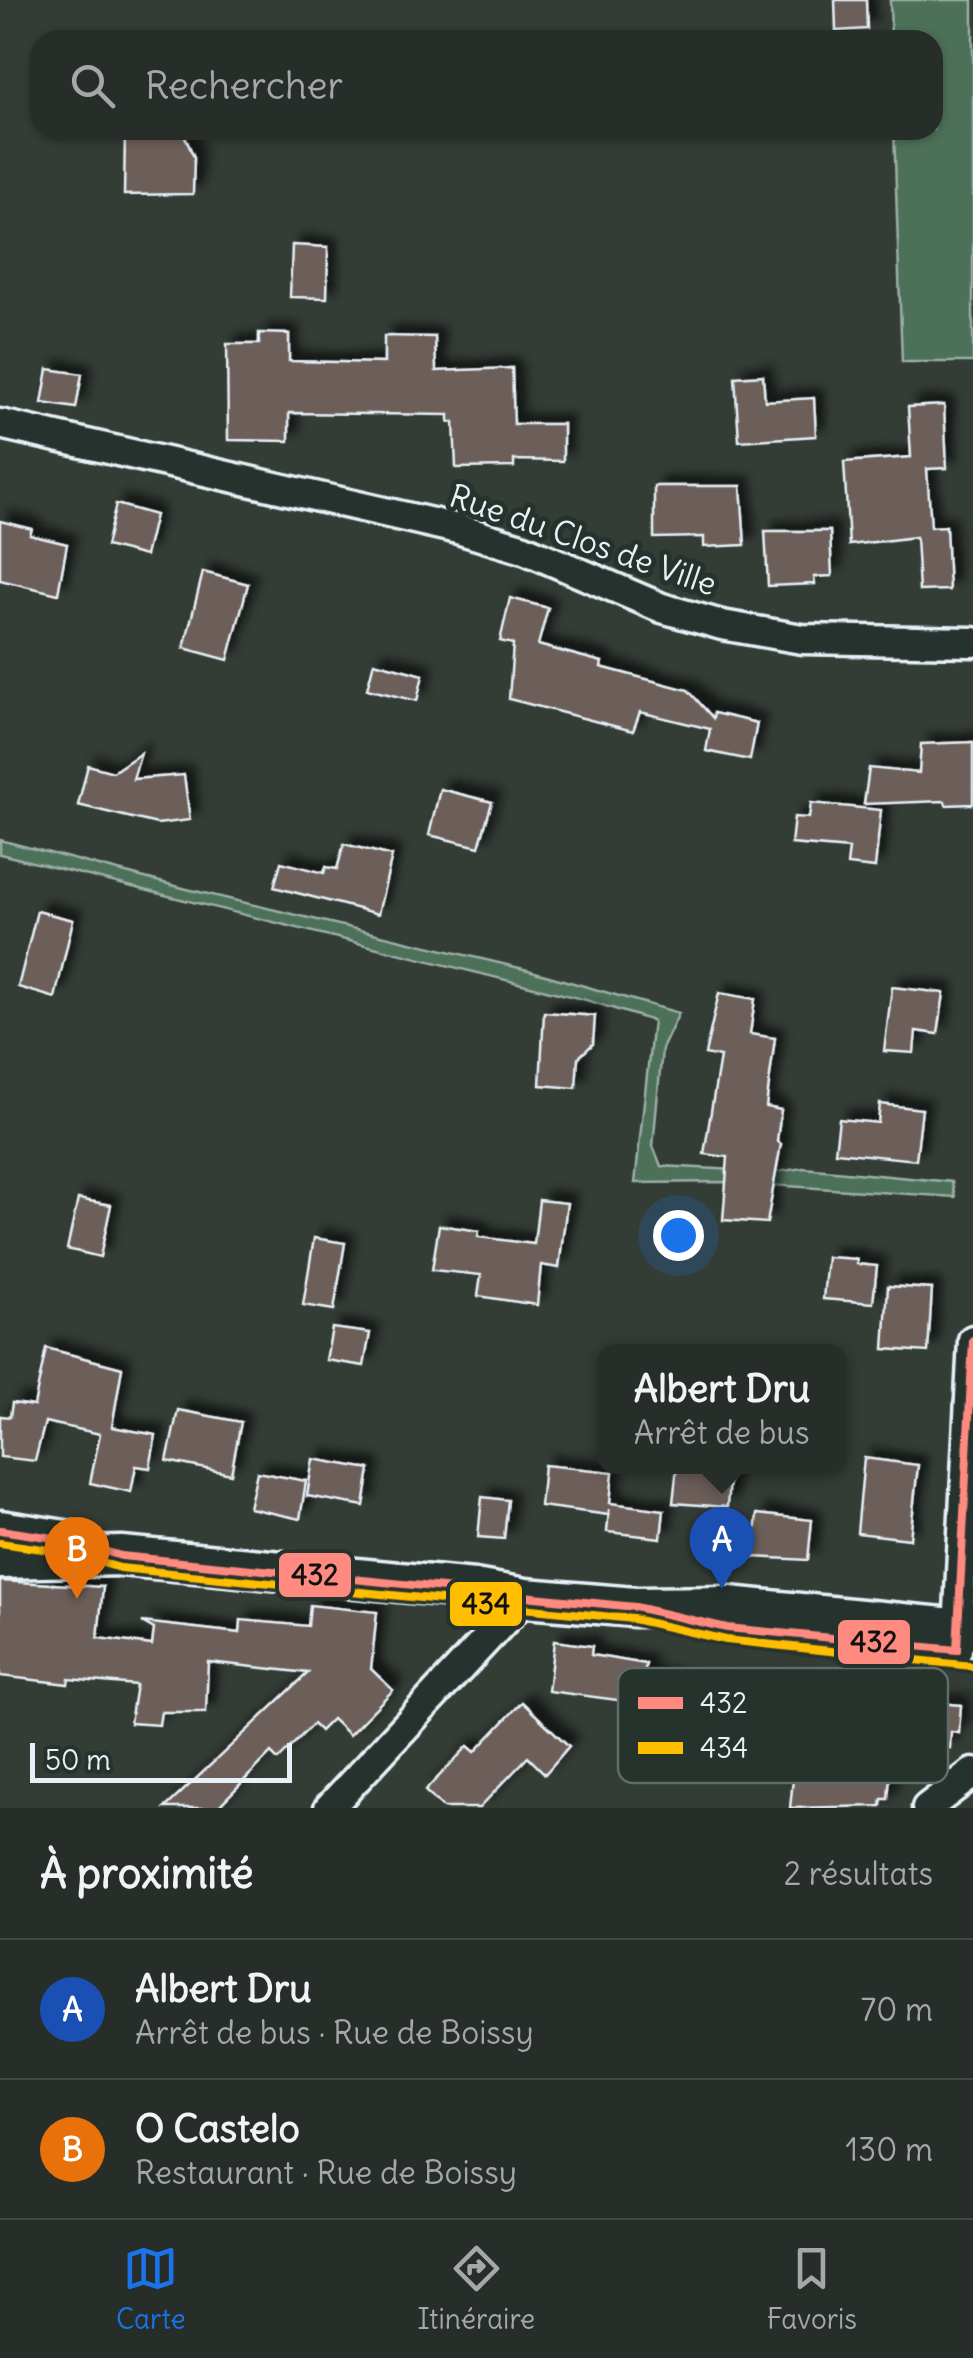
<!DOCTYPE html>
<html lang="fr">
<meta charset="utf-8">
<style>
body{margin:0;font-family:Delius,sans-serif;background:#2f3530;color:#f1f3f6}
.scale{position:absolute;left:30px;bottom:25px;width:262px;box-sizing:border-box;padding-left:10px;border:5px solid #e8f1f8;border-top:0;font-size:28px;line-height:35px;white-space:nowrap;color:#e8f1f8;-webkit-text-stroke:8px #26332d;paint-order:stroke}
.you{position:absolute;left:678px;top:1235px;width:35px;height:35px;margin:-25px;border:8px solid #fff;border-radius:50%;background:#1a73e8;box-shadow:0 0 0 15px #1a73e833}
.badge{display:grid;place-items:center;width:65px;height:65px;border-radius:50%;background:#1a73e8;color:#fff;font-size:32px;font-weight:700}
.pin{position:absolute;translate:-50% -82px;filter:drop-shadow(0 2px 5px #0008)}
.pin::after{content:'';position:absolute;top:52px;width:35px;height:30px;background:inherit;clip-path:polygon(0 0,100% 0,50% 100%)}
.popup{position:absolute;left:597px;top:1344px;width:250px;height:130px;box-sizing:border-box;display:grid;place-content:center;border-radius:20px;background:#272d28;filter:drop-shadow(0 2px 8px #0005);font-size:32px;white-space:nowrap;color:#a4a8a8}
.popup b{font-size:38px;color:#f1f3f6}
.popup::after{content:'';position:absolute;left:50%;top:100%;margin-left:-20px;border:20px solid transparent;border-top-color:#272d28}
.list{margin:0;padding:0;list-style:none}
h2{display:flex;justify-content:space-between;align-items:center;height:130px;margin:0;padding:0 40px;font-size:42px}
h2 small{font-size:32px;font-weight:400;color:#a4a8a8}
.list li{display:grid;grid-template-columns:65px 1fr auto;gap:30px;align-items:center;box-sizing:border-box;height:140px;padding:0 40px;border-top:2px solid #434945}
.list b{display:block;font-size:38px;white-space:nowrap}
.list p{margin:0;font-size:32px;white-space:nowrap;color:#a4a8a8}
.list em{font-size:32px;font-style:normal;color:#a4a8a8}
.icon{flex:none;width:55px;height:55px;fill:none;stroke:currentColor;stroke-width:2;stroke-linecap:round;stroke-linejoin:round}
.map{position:relative;flex:none;width:973px;height:1808px;overflow:hidden}
.search{position:absolute;background:#272d28;box-shadow:0 2px 8px #0004;left:30px;right:30px;top:30px;height:110px;display:flex;align-items:center;gap:25px;box-sizing:border-box;padding:0 35px;border-radius:30px;color:#a4a8a8;font-size:38px}
.sheet{height:410px;background:#272d28}
nav{display:flex;justify-content:space-around;align-items:center;box-sizing:border-box;height:140px;border-top:2px solid #434945;background:#272d28;font-size:28px;color:#a4a8a8}
nav a{display:grid;justify-items:center;gap:5px}
nav .on{color:#1a73e8}
.map>svg:first-child{display:block}
.green{fill:#4e6f59;stroke:#9bb0a8;stroke-width:2.5}
.building{fill:#6c5f5a;stroke:#e8f1f8;stroke-width:2.5;filter:url(#shadow)}
.lines{fill:none;stroke-linecap:round;stroke-linejoin:round}
.street-casing{stroke:#e8f1f8;stroke-width:35}
.secondary-casing{stroke:#e8f1f8;stroke-width:45}
.street{stroke:#26332d;stroke-width:28}
.secondary{stroke:#26332d;stroke-width:38}
.bus-1-casing{stroke:#26332d;stroke-width:15}
.bus-2-casing{stroke:#26332d;stroke-width:15}
.bus-1{stroke:#ff8a80;stroke-width:8}
.bus-2{stroke:#ffbe00;stroke-width:8}
.labels{text-anchor:middle;stroke-width:10;stroke-linejoin:round;paint-order:stroke}
.street-label{font-size:32px;fill:#e8f1f8;stroke:#26332d}
.key{fill:#26332d;stroke:#606c6a;stroke-width:2.5}
.key-label{font-size:28px;fill:#e8f1f8}
.line-badge{stroke:#26332d;stroke-width:4}
.pale-badge-label{font-size:28px;text-anchor:middle;font-weight:bold;fill:#111}
</style>
<div class="map">
<svg width="973" height="1808" viewBox="0 0 973 1808">
<defs>
<filter id="shadow"><feDropShadow dx="9" dy="-9" stdDeviation="5" flood-color="#0009"/></filter>
</defs>
<rect width="100%" height="100%" fill="#343c36"/>
<filter id="ink" filterUnits="userSpaceOnUse"><feTurbulence type="fractalNoise" baseFrequency=".01" numOctaves="2"/><feDisplacementMap in="SourceGraphic" scale="20" xChannelSelector="R" yChannelSelector="G"/><feConvolveMatrix kernelMatrix="1 2 1 2 8 2 1 2 1" color-interpolation-filters="sRGB"/></filter>
<g filter="url(#ink)">
<g class="green">
<polygon points="890,0 973,0 973,362 902,362 894,130 933,130 933,40 891,40"/>
<polygon points="0,840 187,889 528,970 679,1013 662,1049 653,1146 661,1166 777,1172 803,1168 952,1182 955,1197 724,1182 635,1183 653,1021 586,1000 0,854"/>
</g>
<g class="building">
<polygon points="835,0 866,0 867,29 836,31"/>
<polygon points="125,130 182,130 194,157 193,194 124,195"/>
<polygon points="292,245 328,247 327,298 290,297"/>
<polygon points="259,333 289,334 289,361 384,363 384,336 435,337 436,371 512,368 514,424 563,424 563,461 514,460 514,467 456,468 454,422 449,422 449,415 289,413 289,441 228,440 227,344 259,344"/>
<polygon points="48,369 82,374 76,408 42,403"/>
<polygon points="763,375 765,401 814,398 816,436 739,441 735,377"/>
<polygon points="944,405 947,468 927,469 931,527 946,526 949,590 919,591 916,537 849,545 844,462 911,457 908,407"/>
<polygon points="654,486 741,486 745,545 704,547 704,537 654,538"/>
<polygon points="116,504 155,515 145,556 106,546"/>
<polygon points="0,521 32,529 30,535 67,544 58,594 0,580"/>
<polygon points="765,531 830,531 832,576 814,577 815,584 768,586"/>
<polygon points="203,572 248,584 228,660 184,648"/>
<polygon points="510,598 548,608 538,645 602,662 601,667 688,690 713,718 714,713 757,723 750,760 706,751 710,729 640,712 633,731 509,699 513,644 500,641"/>
<polygon points="374,662 423,675 417,701 367,689"/>
<polygon points="973,742 973,804 946,805 945,801 864,804 869,768 919,773 921,744"/>
<polygon points="141,753 133,779 184,775 190,820 157,824 78,805 88,765 113,772"/>
<polygon points="440,789 492,802 479,847 429,835"/>
<polygon points="811,803 881,810 875,868 847,865 849,849 791,844 794,817 809,818"/>
<polygon points="344,844 392,856 378,914 274,887 281,862 324,873 326,867 337,869"/>
<polygon points="37,911 73,920 55,998 18,987"/>
<polygon points="892,987 944,993 938,1034 916,1031 914,1053 884,1051"/>
<polygon points="719,993 755,999 750,1034 775,1038 766,1107 781,1110 777,1141 781,1144 767,1223 723,1220 728,1157 704,1154 720,1057 705,1054"/>
<polygon points="544,1012 595,1016 593,1044 578,1058 576,1088 540,1085"/>
<polygon points="880,1104 922,1109 916,1160 835,1152 839,1119 878,1123"/>
<polygon points="78,1199 111,1205 100,1257 67,1249"/>
<polygon points="539,1200 567,1203 559,1268 541,1265 537,1305 478,1296 481,1275 432,1270 439,1225 479,1231 478,1237 534,1244"/>
<polygon points="314,1238 345,1243 334,1310 303,1305"/>
<polygon points="827,1257 857,1259 857,1264 877,1266 873,1303 823,1299"/>
<polygon points="888,1286 932,1289 928,1352 884,1349"/>
<polygon points="332,1328 370,1333 364,1366 326,1360"/>
<polygon points="46,1348 122,1368 112,1427 156,1435 150,1468 136,1466 131,1492 90,1483 100,1434 45,1422 35,1461 0,1457 0,1416 10,1417 12,1403 34,1406"/>
<polygon points="178,1410 241,1422 231,1474 167,1461"/>
<polygon points="864,1458 918,1465 910,1539 857,1533"/>
<polygon points="313,1459 370,1469 364,1506 307,1496"/>
<polygon points="544,1465 613,1472 610,1503 664,1510 661,1538 607,1532 609,1509 609,1515 540,1506"/>
<polygon points="677,1466 730,1466 727,1507 673,1503"/>
<polygon points="257,1472 306,1481 300,1519 249,1508"/>
<polygon points="482,1497 508,1500 504,1539 478,1537"/>
<polygon points="757,1514 812,1520 808,1560 753,1557"/>
<polygon points="0,1581 103,1587 98,1638 152,1645 154,1629 142,1622 240,1633 241,1620 308,1626 310,1605 377,1612 371,1669 393,1690 349,1735 332,1719 320,1731 313,1724 278,1760 271,1753 217,1808 165,1808 308,1673 208,1662 206,1712 161,1712 159,1725 130,1723 136,1685 69,1679 68,1684 0,1676"/>
<polygon points="554,1641 592,1646 591,1655 646,1664 644,1675 711,1687 711,1684 766,1690 767,1683 823,1686 853,1689 852,1696 961,1705 959,1733 951,1732 950,1748 893,1742 888,1799 882,1799 881,1806 790,1808 796,1750 784,1749 785,1743 761,1740 762,1729 697,1721 696,1731 638,1724 641,1703 548,1691"/>
<polygon points="522,1702 569,1746 545,1774 528,1757 479,1808 443,1808 425,1791 468,1746 475,1752"/>
</g>
<g class="lines">
<g class="street-casing">
<g id="street">
<polyline points="0,424 458,529 524,549 662,608 722,625 802,639 973,642"/>
<polyline points="957,1650 973,1340"/>
<polyline points="329,1808 525,1598"/>
<polyline points="927,1808 973,1773"/>
</g>
</g>
<g class="secondary-casing">
<g id="secondary">
<polyline points="0,1530 71,1541"/>
<polyline points="0,1559 121,1556 474,1589 525,1598 635,1607 729,1606 973,1630"/>
</g>
</g>
<use href="#street" class="street"/>
<use href="#secondary" class="secondary"/>
<g class="bus-1-casing">
<polyline id="bus-1" points="0,1530 67,1540 121,1556 635,1607 727,1628 957,1650 973,1340"/>
</g>
<g class="bus-2-casing">
<polyline id="bus-2" points="0,1543 64,1552 120,1568 633,1619 726,1640 972,1666"/>
</g>
<use href="#bus-1" class="bus-1"/>
<use href="#bus-2" class="bus-2"/>
</g>
</g>
<g class="labels">
<g class="street-label">
<text transform="translate(583 540) rotate(19)" y="11">Rue du Clos de Ville</text>
</g>
</g>
<rect x="618" y="1668" width="330" height="115" rx="15" class="key"/>
<rect x="638" y="1697" width="45" height="12" fill="#ff8a80"/>
<rect x="638" y="1742" width="45" height="12" fill="#ffbe00"/>
<g class="key-label">
<text x="700" y="1713">432</text>
<text x="700" y="1758">434</text>
</g>
<g class="line-badge">
<rect x="277" y="1551" width="76" height="48" rx="10" fill="#ff8a80"/>
<rect x="448" y="1580" width="76" height="48" rx="10" fill="#ffbe00"/>
<rect x="836" y="1618" width="76" height="48" rx="10" fill="#ff8a80"/>
</g>
<g class="pale-badge-label">
<text x="315" y="1585">432</text>
<text x="486" y="1614">434</text>
<text x="874" y="1652">432</text>
</g>
</svg>
<div class="scale">50 m</div>
<div class="you"></div>
<div class="pin badge" style="left:722px;top:1589px;background:#1a4fb4">A</div>
<div class="popup"><b>Albert Dru</b>Arrêt de bus</div>
<div class="pin badge" style="left:77px;top:1599px;background:#e8710a">B</div>
<div class="search"><svg class="icon" aria-label="search" viewBox="0 0 24 24"><circle cx="10" cy="10" r="6"/><path d="M15 15l6 6"/></svg>Rechercher</div>
</div>
<section class="sheet">
<h2>À proximité<small>2 résultats</small></h2>
<ul class="list">
<li><span class="badge" style="background:#1a4fb4">A</span><div><b>Albert Dru</b><p>Arrêt de bus · Rue de Boissy</p></div><em>70 m</em></li>
<li><span class="badge" style="background:#e8710a">B</span><div><b>O Castelo</b><p>Restaurant · Rue de Boissy</p></div><em>130 m</em></li>
</ul>
</section>
<nav>
<a class="on"><svg class="icon" aria-label="map" viewBox="0 0 24 24"><path d="M3 6l6-2 6 2 6-2v14l-6 2-6-2-6 2zM9 4v14M15 6v14"/></svg>Carte</a>
<a><svg class="icon" aria-label="directions" viewBox="0 0 24 24"><path d="M12 3l9 9-9 9-9-9zM9 14v-3h6M13 9l2 2-2 2"/></svg>Itinéraire</a>
<a><svg class="icon" aria-label="saved" viewBox="0 0 24 24"><path d="M7 4h10v16l-5-4-5 4z"/></svg>Favoris</a>
</nav>
